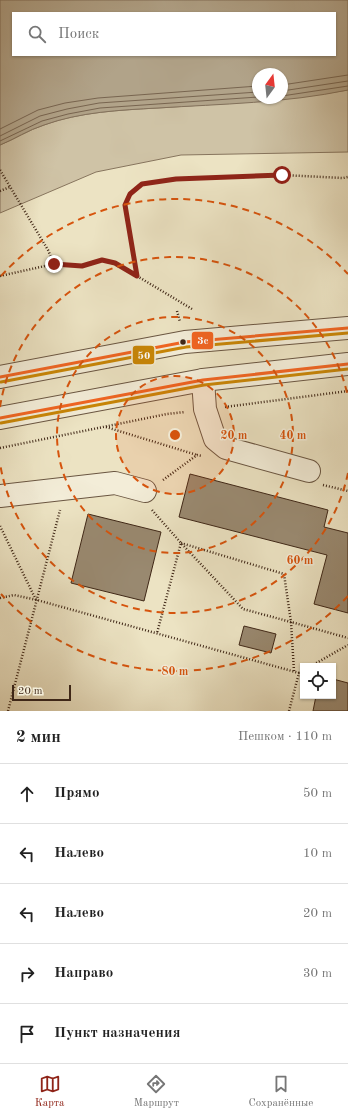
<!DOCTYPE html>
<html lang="ru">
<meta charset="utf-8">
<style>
body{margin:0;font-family:"Old Standard TT",serif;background:#f6f6f6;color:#222}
.controls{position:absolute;right:12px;bottom:12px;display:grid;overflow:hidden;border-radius:0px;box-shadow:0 1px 3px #0004}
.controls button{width:36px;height:36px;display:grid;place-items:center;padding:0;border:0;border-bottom:1px solid #e0e0e0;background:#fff;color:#222;font:20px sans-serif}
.compass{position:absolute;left:252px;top:68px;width:36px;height:36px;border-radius:50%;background:#fff;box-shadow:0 1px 3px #0004;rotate:15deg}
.scale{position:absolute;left:12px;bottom:10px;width:59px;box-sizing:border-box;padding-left:4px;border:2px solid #3f2717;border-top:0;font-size:11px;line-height:14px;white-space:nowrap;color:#3f2717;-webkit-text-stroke:3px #f3edd8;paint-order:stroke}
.stop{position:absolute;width:12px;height:12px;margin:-9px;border:3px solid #8f2418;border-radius:50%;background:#fff}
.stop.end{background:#8f2418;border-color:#fff;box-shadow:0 1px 4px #0008}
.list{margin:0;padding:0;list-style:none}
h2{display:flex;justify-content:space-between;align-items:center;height:52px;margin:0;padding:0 16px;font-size:17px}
h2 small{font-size:13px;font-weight:400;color:#767676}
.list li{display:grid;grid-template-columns:26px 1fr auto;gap:12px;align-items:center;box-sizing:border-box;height:60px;padding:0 16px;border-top:1px solid #e0e0e0}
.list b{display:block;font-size:15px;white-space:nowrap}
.list em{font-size:13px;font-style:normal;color:#767676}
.icon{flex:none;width:22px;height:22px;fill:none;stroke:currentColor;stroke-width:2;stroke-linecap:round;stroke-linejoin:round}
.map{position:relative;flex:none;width:348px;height:711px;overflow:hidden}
.search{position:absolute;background:#fff;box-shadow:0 1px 3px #0004;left:12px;right:12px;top:12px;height:44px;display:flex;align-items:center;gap:10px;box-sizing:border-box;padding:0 14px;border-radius:0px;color:#767676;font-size:15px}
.sheet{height:352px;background:#fff}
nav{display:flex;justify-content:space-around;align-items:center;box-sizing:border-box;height:56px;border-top:1px solid #e0e0e0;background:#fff;font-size:11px;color:#767676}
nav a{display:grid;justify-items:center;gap:2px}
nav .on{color:#8f2418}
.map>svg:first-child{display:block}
.green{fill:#cfc3a6;stroke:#87755e}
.water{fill:#b1a389;stroke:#83715b;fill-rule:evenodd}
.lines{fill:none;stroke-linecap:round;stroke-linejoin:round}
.shore{stroke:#786550;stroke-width:1}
.building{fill:#998970;stroke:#3f2717}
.minor-casing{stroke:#6a5642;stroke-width:24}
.path{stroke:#3f2717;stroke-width:2.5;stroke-dasharray:1 2;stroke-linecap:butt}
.minor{stroke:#f3edd8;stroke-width:22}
.bus-1-casing{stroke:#f3edd8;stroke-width:6}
.bus-2-casing{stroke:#f3edd8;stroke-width:6}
.bus-1{stroke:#f26522;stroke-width:3}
.bus-2{stroke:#c98606;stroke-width:3}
.route{stroke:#8f2418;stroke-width:5}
.ring{fill:none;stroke:#d7540d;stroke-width:2;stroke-dasharray:7 5}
.bus-dot{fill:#3f2717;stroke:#f3edd8;stroke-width:1.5}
.centre{fill:#d7540d;stroke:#f3edd8;stroke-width:2}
.ring-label{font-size:12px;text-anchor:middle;font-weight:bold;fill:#d7540d;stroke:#f3edd8;stroke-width:3;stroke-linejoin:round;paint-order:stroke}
.line-badge{stroke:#f3edd8;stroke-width:1.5}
.badge-label{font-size:11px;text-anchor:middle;font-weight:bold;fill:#fff}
</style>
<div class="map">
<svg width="348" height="711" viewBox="0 0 348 711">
<rect width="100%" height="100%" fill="#ece3c3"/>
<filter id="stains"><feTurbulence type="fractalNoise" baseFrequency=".005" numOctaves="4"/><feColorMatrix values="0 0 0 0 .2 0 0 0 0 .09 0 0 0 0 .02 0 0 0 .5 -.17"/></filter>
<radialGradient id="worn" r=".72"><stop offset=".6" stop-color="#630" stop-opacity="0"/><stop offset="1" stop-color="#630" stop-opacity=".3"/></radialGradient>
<path class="green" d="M348,90V152L181,155L96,172L0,213V145C15,139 28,130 44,125C85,110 130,110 173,107C232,103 290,100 348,90Z"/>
<path class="water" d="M0,0H348V90C286,103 221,104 158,108C120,110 80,112 44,125C28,130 15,139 0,145ZM13,13H335V55H13ZM258,74H282V98H258Z"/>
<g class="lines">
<g class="shore">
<polyline points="282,85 348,75"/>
<polyline points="282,91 348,81"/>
<polyline points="282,96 348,86"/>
<polyline points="0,129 38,110 65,103 98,98 258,86"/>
<polyline points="0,136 40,116 67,109 99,103 258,92"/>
<polyline points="0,141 42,121 68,114 100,108 258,97"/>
</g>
</g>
<g class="building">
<polygon points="190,474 328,510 324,527 348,533 348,613 314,604 327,555 179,517"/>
<polygon points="88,514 161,532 144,601 71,583"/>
<polygon points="244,626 276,634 271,653 239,645"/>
<polygon points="333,679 348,683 348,711 313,711 316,696 333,696"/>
</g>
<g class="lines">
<g class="minor-casing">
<g id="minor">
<polyline points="0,377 185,342 348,328"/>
<polyline points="203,380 205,409 215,439 226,448 309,471"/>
<polyline points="0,418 203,380 348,364"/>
<polyline points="0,496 115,483 145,491"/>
</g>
</g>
<g class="path">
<polyline points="0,170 48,250 54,264"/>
<polyline points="0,191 10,187"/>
<polyline points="0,276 54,264 82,266 102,260 115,263 137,276"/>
<polyline points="192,309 137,276 125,205 130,194 142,184 176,179 282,175 343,178 348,177"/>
<polyline points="177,311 180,322"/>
<polyline points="225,407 348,391"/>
<polyline points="106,427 197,455"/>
<polyline points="0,448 167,414 185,412"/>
<polyline points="163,480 197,455 202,456"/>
<polyline points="323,485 348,491"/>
<polyline points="152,510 181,543 157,633"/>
<polyline points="0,526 36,600"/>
<polygon points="181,543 284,574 291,622 243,609"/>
<polyline points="0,598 14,595 37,600 299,673"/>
<polyline points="311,666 348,645"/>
<polyline points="294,671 291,622 348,638"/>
<polyline points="8,711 60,510"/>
<polyline points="289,711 299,673 303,671"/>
</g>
<use href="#minor" class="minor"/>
<g class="bus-1-casing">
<g id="bus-1">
<polyline points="0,377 185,342 348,328"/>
<polyline points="0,418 203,380 348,364"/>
</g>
</g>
<g class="bus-2-casing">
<g id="bus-2">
<polyline points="1,382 186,347 348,333"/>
<polyline points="1,423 204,385 348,369"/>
</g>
</g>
<use href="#bus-1" class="bus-1"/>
<use href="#bus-2" class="bus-2"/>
</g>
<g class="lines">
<polyline class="route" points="54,264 82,266 102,260 115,263 137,276 125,205 130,194 142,184 176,179 282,175"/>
</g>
<circle cx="175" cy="435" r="59" fill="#d7540d" fill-opacity=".12"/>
<g class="ring">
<circle cx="175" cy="435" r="59"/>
<circle cx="175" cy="435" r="118"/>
<path d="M348 473A177 177 0 0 1 0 463M0 407A177 177 0 0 1 348 397"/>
<path d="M348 596A236 236 0 0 1 1 594M1 276A236 236 0 0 1 348 274"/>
</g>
<circle class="bus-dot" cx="183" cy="342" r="3.5"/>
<circle cx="175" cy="435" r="6" class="centre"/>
<g class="ring-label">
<text x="234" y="439">20 m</text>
<text x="293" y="439">40 m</text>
<text x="300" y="564">60 m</text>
<text x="175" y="675">80 m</text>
</g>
<g class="line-badge">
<rect x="191" y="331" width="23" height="19" rx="4" fill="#f26522"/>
<rect x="132" y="345" width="23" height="20" rx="4" fill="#c98606"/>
</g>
<g class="badge-label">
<text x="203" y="344">3с</text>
<text x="144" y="359">50</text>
</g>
<rect width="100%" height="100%" filter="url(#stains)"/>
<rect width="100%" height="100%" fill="url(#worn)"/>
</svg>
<div class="controls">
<button><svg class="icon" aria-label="locate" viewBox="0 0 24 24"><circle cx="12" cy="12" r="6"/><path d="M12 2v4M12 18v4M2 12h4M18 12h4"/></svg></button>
</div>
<svg class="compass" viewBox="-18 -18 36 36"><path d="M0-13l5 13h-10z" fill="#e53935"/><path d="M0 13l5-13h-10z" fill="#767676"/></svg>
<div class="scale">20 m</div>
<div class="stop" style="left:282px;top:175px"></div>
<div class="stop end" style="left:54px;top:264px"></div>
<div class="search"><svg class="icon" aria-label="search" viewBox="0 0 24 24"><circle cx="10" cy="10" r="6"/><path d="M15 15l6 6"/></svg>Поиск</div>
</div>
<section class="sheet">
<h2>2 мин<small>Пешком · 110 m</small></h2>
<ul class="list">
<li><svg class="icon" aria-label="ahead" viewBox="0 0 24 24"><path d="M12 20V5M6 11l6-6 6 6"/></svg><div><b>Прямо</b></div><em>50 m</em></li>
<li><svg class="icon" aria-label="left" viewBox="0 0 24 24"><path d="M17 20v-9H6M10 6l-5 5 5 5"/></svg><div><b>Налево</b></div><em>10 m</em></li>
<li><svg class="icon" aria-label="left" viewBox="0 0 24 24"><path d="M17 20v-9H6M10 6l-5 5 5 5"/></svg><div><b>Налево</b></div><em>20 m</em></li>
<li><svg class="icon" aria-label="right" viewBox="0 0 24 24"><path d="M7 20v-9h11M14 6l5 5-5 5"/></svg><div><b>Направо</b></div><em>30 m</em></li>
<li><svg class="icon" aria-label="arrive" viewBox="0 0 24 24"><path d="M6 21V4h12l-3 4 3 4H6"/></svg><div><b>Пункт назначения</b></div></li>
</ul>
</section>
<nav>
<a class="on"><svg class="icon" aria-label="map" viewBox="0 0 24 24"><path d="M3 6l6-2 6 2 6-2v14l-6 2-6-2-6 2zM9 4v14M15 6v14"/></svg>Карта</a>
<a><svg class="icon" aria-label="directions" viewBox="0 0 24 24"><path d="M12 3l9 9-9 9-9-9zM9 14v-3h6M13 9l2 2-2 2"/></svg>Маршрут</a>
<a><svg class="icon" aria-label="saved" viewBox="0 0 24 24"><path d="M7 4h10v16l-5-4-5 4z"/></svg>Сохранённые</a>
</nav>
